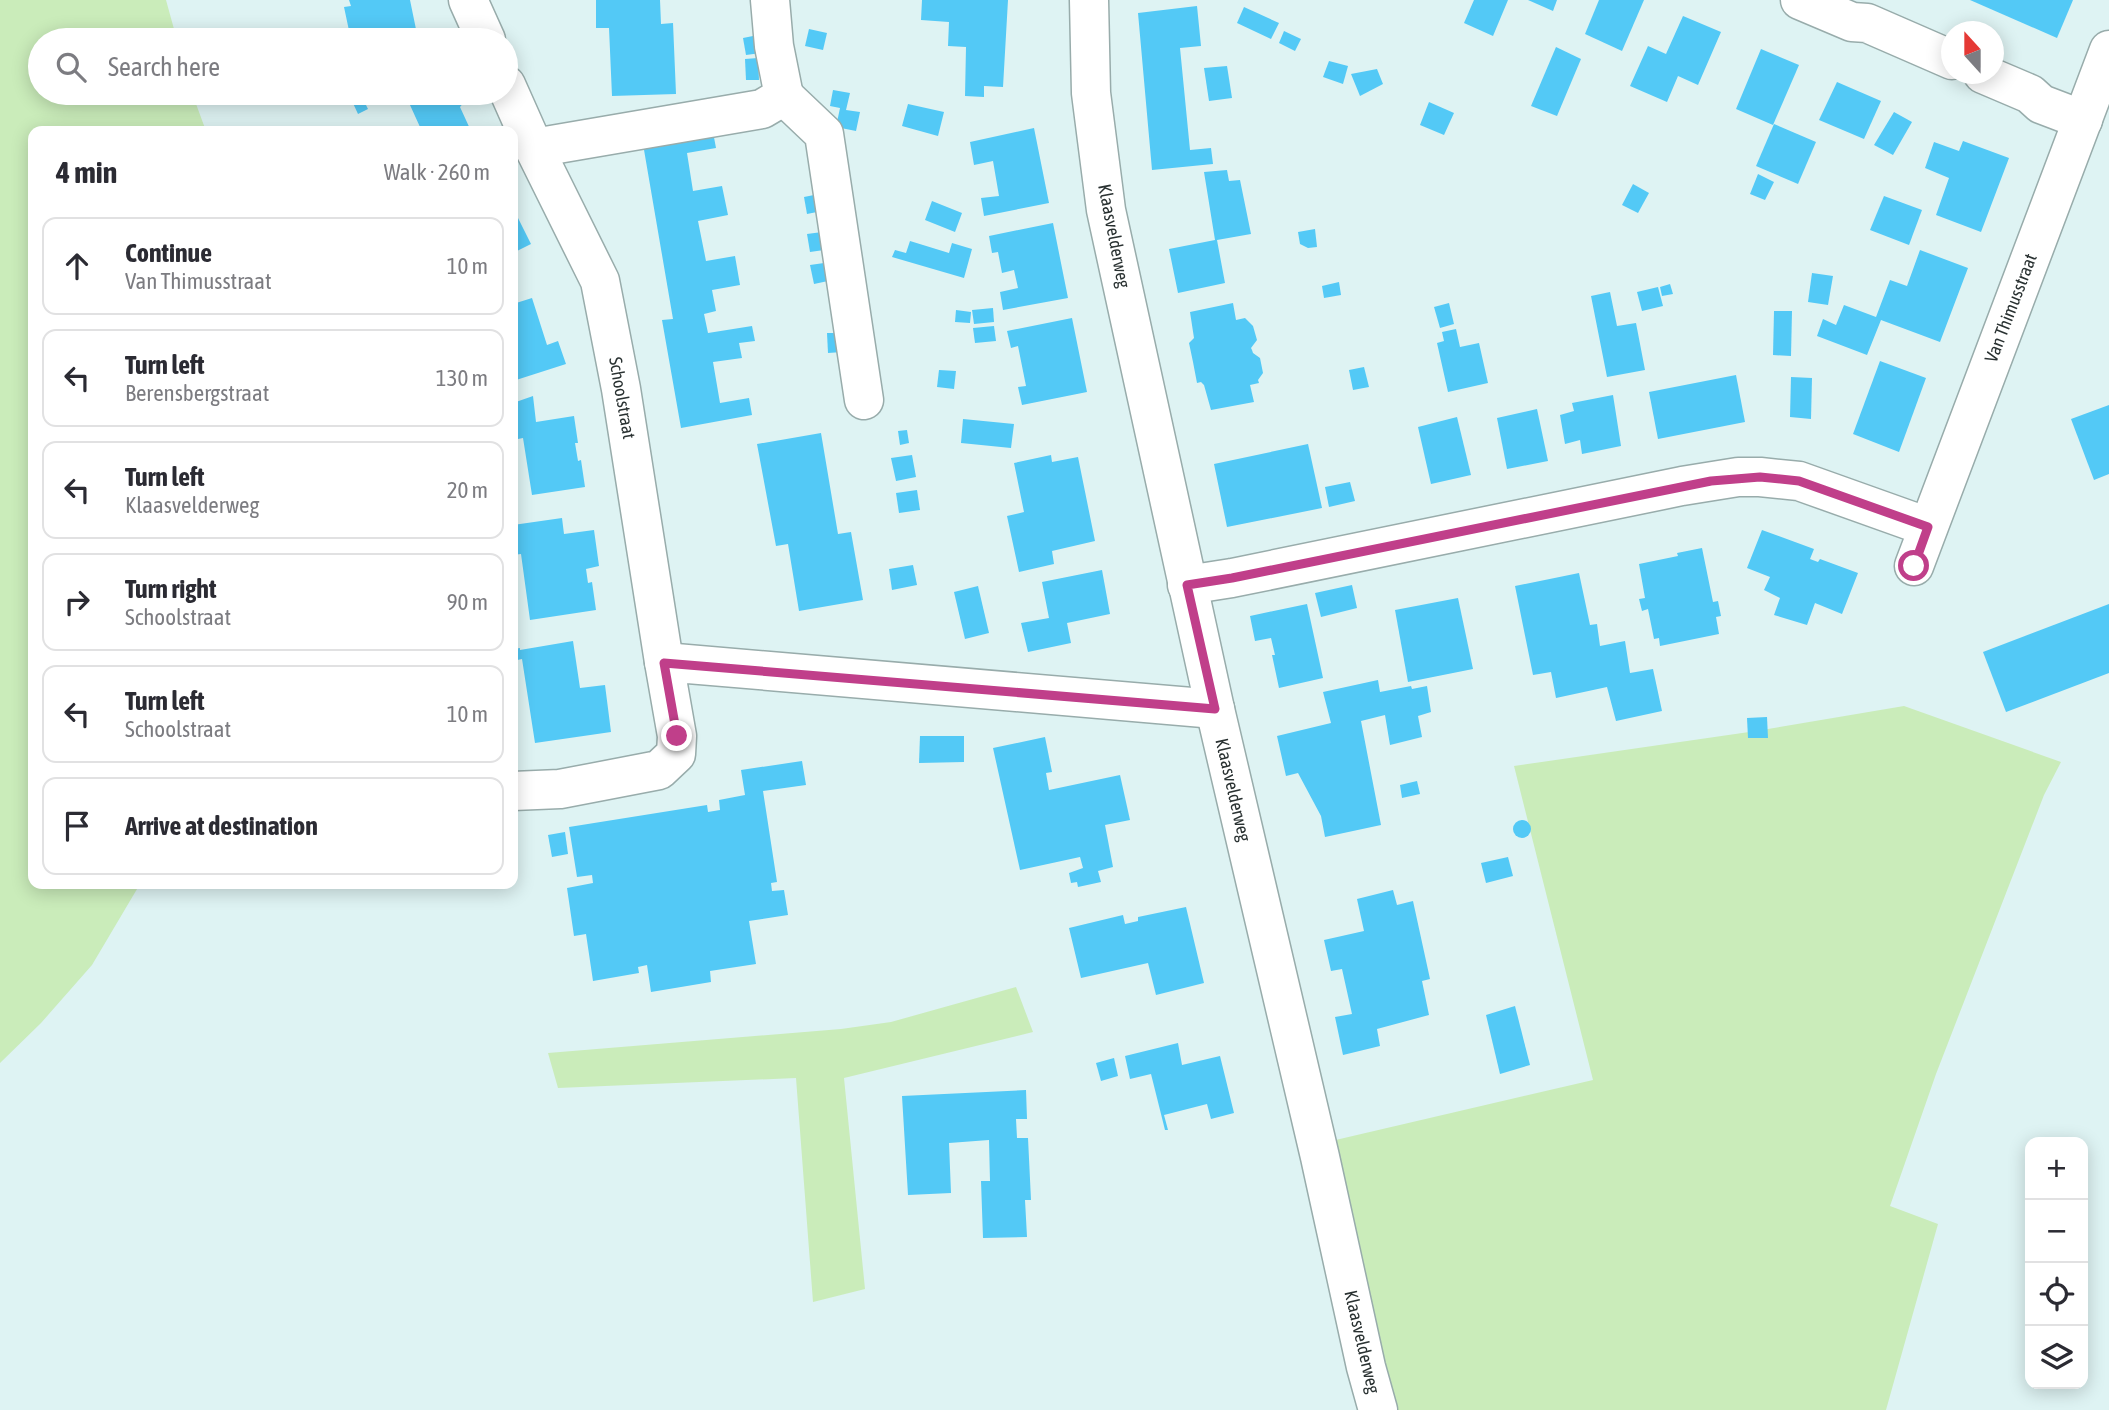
<!DOCTYPE html>
<meta charset="utf-8">
<style>
body{margin:0;font-family:"Asap Condensed",sans-serif;background:#f7f7f7;color:#2b2b33}
.controls{position:absolute;right:21px;bottom:21px;display:grid;overflow:hidden;border-radius:14px;box-shadow:0 4px 18px #0003}
.controls button{width:63px;height:63px;display:grid;place-items:center;padding:0;border:0;border-bottom:2px solid #e1e1e2;background:#fff;color:#2b2b33;font:35px sans-serif}
.compass{position:absolute;left:1941px;top:21px;width:63px;height:63px;border-radius:50%;background:#fff;box-shadow:0 4px 18px #0003;rotate:339deg}
.stop{position:absolute;width:21px;height:21px;margin:-16px;border:5px solid #c03f8a;border-radius:50%;background:#fff}
.stop.end{background:#c03f8a;border-color:#fff;box-shadow:0 2px 7px #0008}
.list{margin:0;padding:0;list-style:none}
h2{display:flex;justify-content:space-between;align-items:center;height:91px;margin:0;padding:0 28px;font-size:30px}
h2 small{font-size:23px;font-weight:400;color:#7c7c81}
.list li{display:grid;grid-template-columns:46px 1fr auto;gap:21px;align-items:center;box-sizing:border-box;height:98px;margin:0 14px 14px;padding:0 14px;border:2px solid #e1e1e2;border-radius:14px}
.list b{display:block;font-size:26px;white-space:nowrap}
.list p{margin:0;font-size:23px;white-space:nowrap;color:#7c7c81}
.list em{font-size:23px;font-style:normal;color:#7c7c81}
.icon{flex:none;width:38px;height:38px;fill:none;stroke:currentColor;stroke-width:2;stroke-linecap:round;stroke-linejoin:round}
.map{position:relative;flex:none;width:2109px;height:1410px;overflow:hidden}
.search{position:absolute;background:#fff;box-shadow:0 4px 18px #0003;left:28px;top:28px;width:490px;height:77px;display:flex;align-items:center;gap:18px;box-sizing:border-box;padding:0 24px;border-radius:38px;color:#7c7c81;font-size:26px}
.panel{position:absolute;background:#fff;box-shadow:0 4px 18px #0003;left:28px;top:126px;width:490px;height:763px;border-radius:14px}
.map>svg:first-child{display:block}
.green{fill:#caecba}
.building{fill:#53c9f6}
.lines{fill:none;stroke-linecap:round;stroke-linejoin:round}
.minor-casing{stroke:#98acab;stroke-width:41}
.minor{stroke:#fff;stroke-width:38}
.route{stroke:#c03f8a;stroke-width:9}
.labels{text-anchor:middle;stroke-width:7;stroke-linejoin:round;paint-order:stroke}
.street-label{font-size:18px;fill:#2a3232;stroke:#fff}
</style>
<div class="map">
<svg width="2109" height="1410" viewBox="0 0 2109 1410">
<rect width="100%" height="100%" fill="#def3f3"/>
<g class="green">
<polygon points="0,0 166,0 177,40 40,40 40,93 192,93 206,131 33,131 33,884 140,884 92,965 41,1023 0,1063"/>
<polygon points="1904,706 2061,762 2044,795 1936,1074 1890,1206 1938,1224 1886,1410 1384,1410 1327,1142 1593,1080 1514,766 1756,731"/>
<polygon points="1016,987 1033,1032 844,1078 865,1289 813,1302 796,1078 558,1088 548,1053 841,1029 891,1022"/>
</g>
<g class="building">
<polygon points="349,0 410,0 418,39 351,40 344,7 351,6"/>
<polygon points="596,0 660,0 661,24 673,23 676,94 612,96 609,28 596,28"/>
<polygon points="922,0 1008,0 1003,87 984,86 984,97 965,96 966,47 948,46 949,22 921,20"/>
<polygon points="1474,0 1508,0 1493,36 1464,23"/>
<polygon points="1528,0 1557,0 1553,11"/>
<polygon points="1599,0 1644,0 1622,51 1585,34"/>
<polygon points="1970,0 2073,0 2057,38"/>
<polygon points="1197,6 1201,46 1180,48 1190,150 1211,148 1213,164 1152,170 1138,13"/>
<polygon points="1244,7 1279,23 1271,39 1237,23"/>
<polygon points="1683,16 1721,32 1698,85 1678,76 1667,102 1630,86 1648,46 1666,54"/>
<polygon points="809,29 827,33 823,50 805,46"/>
<polygon points="1284,31 1301,39 1295,51 1279,43"/>
<polygon points="758,35 761,53 746,55 743,38"/>
<polygon points="1556,47 1581,59 1557,116 1531,106"/>
<polygon points="1761,49 1799,65 1773,125 1736,109"/>
<polygon points="758,58 759,80 746,80 745,59"/>
<polygon points="1329,61 1348,66 1343,84 1323,77"/>
<polygon points="1227,66 1232,98 1209,101 1204,68"/>
<polygon points="1377,69 1383,84 1360,96 1351,74"/>
<polygon points="1837,82 1881,101 1864,139 1819,120"/>
<polygon points="833,90 850,93 846,110 860,112 856,131 836,127 840,108 830,106"/>
<polygon points="408,93 465,93 465,101 460,107 471,131 411,131 420,127 405,94"/>
<polygon points="362,97 368,109 358,114 352,101"/>
<polygon points="1429,102 1454,113 1444,135 1420,125"/>
<polygon points="908,104 944,112 938,136 902,126"/>
<polygon points="1894,112 1912,122 1893,155 1874,145"/>
<polygon points="1774,124 1816,142 1798,184 1756,166"/>
<polygon points="1034,128 1049,203 984,216 981,198 999,196 993,161 974,165 970,142"/>
<polygon points="713,132 716,148 687,153 693,191 722,186 728,215 698,221 706,261 735,256 740,285 712,290 716,311 704,314 708,333 752,326 755,341 739,343 742,358 713,362 720,403 749,398 752,415 681,428 662,320 673,319 643,144"/>
<polygon points="1963,141 2009,158 1981,232 1936,215 1949,178 1925,168 1934,142 1959,151"/>
<polygon points="1227,170 1229,181 1240,180 1251,234 1217,240 1225,283 1178,293 1169,249 1215,240 1204,172"/>
<polygon points="1758,174 1774,182 1765,200 1750,194"/>
<polygon points="1633,184 1649,193 1638,213 1622,205"/>
<polygon points="819,194 822,211 807,214 804,197"/>
<polygon points="1884,196 1922,210 1909,245 1870,230"/>
<polygon points="932,201 962,213 955,232 925,220"/>
<polygon points="517,216 531,244 513,253 513,218"/>
<polygon points="1053,223 1068,298 1003,310 1000,292 1018,288 1014,270 1002,273 998,252 992,253 989,236"/>
<polygon points="1315,229 1317,247 1308,248 1300,244 1298,232"/>
<polygon points="822,232 824,250 810,252 807,234"/>
<polygon points="910,241 949,253 952,243 972,249 964,278 892,257 895,250 906,253"/>
<polygon points="1920,250 1968,268 1940,342 1881,320 1867,355 1817,336 1823,319 1836,325 1844,305 1876,317 1890,280 1907,286"/>
<polygon points="824,263 828,281 814,284 810,265"/>
<polygon points="1812,273 1833,276 1828,305 1808,302"/>
<polygon points="1339,282 1341,295 1324,298 1322,286"/>
<polygon points="1670,284 1673,294 1662,296 1660,287"/>
<polygon points="1658,287 1663,306 1642,311 1637,292"/>
<polygon points="1610,292 1617,326 1636,323 1645,370 1607,377 1591,296"/>
<polygon points="532,298 547,345 558,341 566,364 513,381 513,304"/>
<polygon points="1233,303 1236,320 1245,318 1253,326 1257,340 1251,348 1252,350 1253,353 1260,358 1263,373 1258,380 1259,383 1250,385 1254,402 1211,410 1204,385 1201,382 1197,383 1193,362 1189,343 1194,338 1190,312"/>
<polygon points="1449,303 1454,324 1440,328 1434,307"/>
<polygon points="993,308 994,322 974,324 972,310"/>
<polygon points="956,310 971,312 970,323 955,322"/>
<polygon points="1774,311 1792,311 1791,356 1773,355"/>
<polygon points="1072,318 1087,392 1022,405 1018,387 1026,386 1018,346 1011,348 1007,331"/>
<polygon points="994,326 996,341 975,343 973,328"/>
<polygon points="1456,329 1460,347 1479,343 1488,383 1448,392 1437,343 1444,341 1442,332"/>
<polygon points="827,333 841,333 842,352 828,353"/>
<polygon points="1880,361 1926,378 1899,452 1853,434"/>
<polygon points="1364,367 1369,387 1353,390 1349,370"/>
<polygon points="939,370 956,371 954,389 937,387"/>
<polygon points="1736,375 1745,422 1658,439 1649,392"/>
<polygon points="1791,377 1812,378 1811,419 1790,417"/>
<polygon points="1613,395 1621,446 1582,454 1580,440 1565,444 1560,415 1574,411 1572,403"/>
<polygon points="533,396 536,422 574,416 578,443 575,443 578,461 581,460 585,487 532,495 523,438 513,440 513,403"/>
<polygon points="2109,405 2109,474 2094,480 2071,419"/>
<polygon points="1537,409 1548,461 1507,469 1497,418"/>
<polygon points="1457,417 1471,475 1431,484 1418,427"/>
<polygon points="963,419 1014,424 1011,448 961,443"/>
<polygon points="907,430 909,443 900,445 898,431"/>
<polygon points="821,433 838,534 851,532 863,600 799,611 788,544 776,546 757,444"/>
<polygon points="1308,444 1322,508 1227,527 1214,464"/>
<polygon points="912,455 916,477 896,481 891,458"/>
<polygon points="1051,455 1052,462 1078,457 1095,541 1052,551 1054,564 1019,572 1007,516 1024,512 1014,463"/>
<polygon points="1350,482 1355,501 1329,507 1325,487"/>
<polygon points="917,490 920,510 899,513 896,493"/>
<polygon points="562,518 564,534 594,530 599,566 586,569 588,583 592,582 596,610 530,620 521,554 513,555 513,525"/>
<polygon points="1762,530 1814,549 1810,559 1818,562 1820,559 1858,573 1842,614 1815,603 1807,625 1774,615 1780,598 1764,590 1770,577 1747,568"/>
<polygon points="1702,548 1713,602 1718,601 1721,616 1716,617 1719,634 1660,646 1659,638 1654,639 1648,609 1642,611 1639,599 1645,598 1639,564 1678,556 1677,553"/>
<polygon points="913,565 917,585 892,590 889,569"/>
<polygon points="1102,570 1110,614 1067,623 1071,643 1028,652 1021,623 1049,618 1042,582"/>
<polygon points="1579,573 1590,625 1597,624 1600,646 1625,641 1630,673 1653,669 1662,711 1616,721 1607,687 1556,698 1551,672 1533,675 1515,586"/>
<polygon points="1352,585 1357,608 1321,617 1315,593"/>
<polygon points="978,586 989,633 965,639 954,592"/>
<polygon points="1458,598 1473,669 1408,682 1395,610"/>
<polygon points="1307,604 1323,678 1279,688 1272,655 1275,655 1271,638 1255,641 1250,616"/>
<polygon points="2109,604 2109,673 2006,712 1983,652"/>
<polygon points="573,641 580,688 605,685 611,732 535,743 522,659 513,661 513,649 520,648 520,650"/>
<polygon points="1378,680 1380,692 1411,686 1412,689 1427,686 1431,712 1418,716 1422,737 1390,745 1385,715 1361,721 1381,825 1325,837 1321,816 1298,773 1286,776 1277,736 1331,723 1323,692"/>
<polygon points="1767,717 1768,738 1748,738 1747,718"/>
<polygon points="920,736 964,736 964,762 919,763"/>
<polygon points="1045,737 1052,772 1046,773 1049,790 1120,775 1130,820 1105,825 1113,867 1098,871 1101,882 1078,887 1077,882 1071,883 1069,873 1083,868 1080,857 1020,870 993,748"/>
<polygon points="802,761 806,785 763,791 777,882 771,883 772,891 784,890 788,915 749,921 756,964 710,971 711,982 651,992 647,965 638,967 639,973 593,981 586,934 574,936 567,888 593,883 592,875 577,877 569,827 707,805 708,812 720,810 719,800 745,795 741,770"/>
<polygon points="1417,781 1420,794 1402,798 1400,785"/>
<circle cx="1522" cy="829" r="9"/>
<polygon points="565,832 568,854 552,857 548,835"/>
<polygon points="1508,857 1513,876 1486,883 1481,863"/>
<polygon points="1393,890 1397,905 1413,901 1430,979 1422,981 1429,1015 1377,1029 1380,1046 1343,1055 1335,1017 1352,1014 1342,969 1331,971 1324,940 1364,931 1357,899"/>
<polygon points="1186,907 1204,983 1156,995 1148,963 1081,978 1069,928 1123,915 1125,924 1138,921 1138,917"/>
<polygon points="1515,1006 1530,1065 1500,1074 1486,1015"/>
<polygon points="1178,1043 1182,1065 1220,1056 1234,1113 1211,1119 1207,1104 1164,1115 1168,1130 1165,1130 1151,1074 1130,1079 1125,1056"/>
<polygon points="1114,1058 1118,1076 1101,1081 1096,1063"/>
<polygon points="1026,1090 1027,1119 1016,1119 1017,1138 1028,1138 1031,1200 1025,1200 1027,1237 983,1238 981,1181 990,1181 989,1140 949,1143 951,1193 908,1195 902,1096"/>
</g>
<g class="lines">
<g class="minor-casing">
<g id="minor">
<polyline points="468,0 486,40"/>
<polyline points="1089,0 1091,93 1106,210 1215,709 1320,1157 1366,1367 1378,1410"/>
<polyline points="1800,0 1852,22 1867,23 1952,60"/>
<polyline points="1983,74 2030,94 2041,104 2083,120"/>
<polyline points="506,85 534,148"/>
<polyline points="784,96 824,134 864,400"/>
<polyline points="1914,566 2109,50"/>
<polyline points="1187,585 1232,578 1682,486 1738,477 1760,477 1799,481 1928,527"/>
<polyline points="664,662 621,389 600,281 534,148 762,109 784,96 774,46 770,0"/>
<polyline points="513,791 560,789 659,770 676,754 677,736 664,662 1215,709"/>
</g>
</g>
<use href="#minor" class="minor"/>
</g>
<g class="lines">
<polyline class="route" points="677,736 664,663 1215,709 1187,585 1232,578 1711,481 1760,477 1799,481 1928,527 1914,566"/>
</g>
<g class="labels">
<g class="street-label">
<text transform="translate(1114 236) rotate(79)" y="6">Klaasvelderweg</text>
<text transform="translate(2011 308) rotate(-69)" y="6">Van Thimusstraat</text>
<text transform="translate(622 398) rotate(80)" y="6">Schoolstraat</text>
<text transform="translate(1233 790) rotate(77)" y="6">Klaasvelderweg</text>
<text transform="translate(1362 1342) rotate(77)" y="6">Klaasvelderweg</text>
</g>
</g>
</svg>
<div class="controls">
<button>+</button>
<button>−</button>
<button><svg class="icon" aria-label="locate" viewBox="0 0 24 24"><circle cx="12" cy="12" r="6"/><path d="M12 2v4M12 18v4M2 12h4M18 12h4"/></svg></button>
<button><svg class="icon" aria-label="layers" viewBox="0 0 24 24"><path d="M12 4l9 5-9 5-9-5zM3 14l9 5 9-5"/></svg></button>
</div>
<svg class="compass" viewBox="-18 -18 36 36"><path d="M0-13l5 13h-10z" fill="#e53935"/><path d="M0 13l5-13h-10z" fill="#7c7c81"/></svg>
<div class="stop" style="left:1914px;top:566px"></div>
<div class="stop end" style="left:677px;top:736px"></div>
<div class="search"><svg class="icon" aria-label="search" viewBox="0 0 24 24"><circle cx="10" cy="10" r="6"/><path d="M15 15l6 6"/></svg>Search here</div>
<section class="panel">
<h2>4 min<small>Walk · 260 m</small></h2>
<ul class="list">
<li><svg class="icon" aria-label="ahead" viewBox="0 0 24 24"><path d="M12 20V5M6 11l6-6 6 6"/></svg><div><b>Continue</b><p>Van Thimusstraat</p></div><em>10 m</em></li>
<li><svg class="icon" aria-label="left" viewBox="0 0 24 24"><path d="M17 20v-9H6M10 6l-5 5 5 5"/></svg><div><b>Turn left</b><p>Berensbergstraat</p></div><em>130 m</em></li>
<li><svg class="icon" aria-label="left" viewBox="0 0 24 24"><path d="M17 20v-9H6M10 6l-5 5 5 5"/></svg><div><b>Turn left</b><p>Klaasvelderweg</p></div><em>20 m</em></li>
<li><svg class="icon" aria-label="right" viewBox="0 0 24 24"><path d="M7 20v-9h11M14 6l5 5-5 5"/></svg><div><b>Turn right</b><p>Schoolstraat</p></div><em>90 m</em></li>
<li><svg class="icon" aria-label="left" viewBox="0 0 24 24"><path d="M17 20v-9H6M10 6l-5 5 5 5"/></svg><div><b>Turn left</b><p>Schoolstraat</p></div><em>10 m</em></li>
<li><svg class="icon" aria-label="arrive" viewBox="0 0 24 24"><path d="M6 21V4h12l-3 4 3 4H6"/></svg><div><b>Arrive at destination</b></div></li>
</ul>
</section>
</div>
